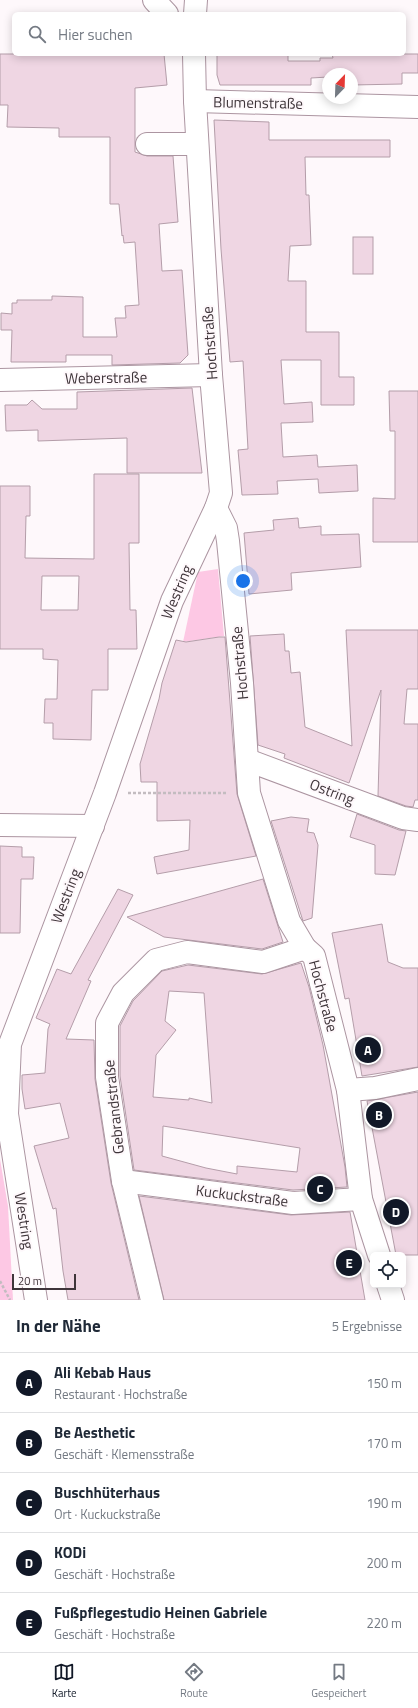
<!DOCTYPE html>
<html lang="de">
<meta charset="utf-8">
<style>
body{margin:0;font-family:"Titillium Web",sans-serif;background:#f6f6f7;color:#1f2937}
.controls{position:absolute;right:12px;bottom:12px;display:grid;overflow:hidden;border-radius:6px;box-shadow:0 2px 10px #0003}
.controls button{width:36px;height:36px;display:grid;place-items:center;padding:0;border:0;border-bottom:1px solid #e0e1e3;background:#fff;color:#1f2937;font:20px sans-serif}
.compass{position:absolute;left:322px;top:68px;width:36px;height:36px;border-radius:50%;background:#fff;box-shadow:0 2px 10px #0003;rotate:23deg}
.scale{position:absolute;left:12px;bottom:10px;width:64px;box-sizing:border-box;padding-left:4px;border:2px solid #3f353a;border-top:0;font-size:11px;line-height:14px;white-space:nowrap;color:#3f353a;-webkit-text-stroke:3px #fef8fb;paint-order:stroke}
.you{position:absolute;left:243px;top:581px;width:14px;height:14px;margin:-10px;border:3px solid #fff;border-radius:50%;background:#1a73e8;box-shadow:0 0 0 6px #1a73e833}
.badge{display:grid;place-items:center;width:26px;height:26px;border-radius:50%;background:#111827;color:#fff;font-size:13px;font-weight:700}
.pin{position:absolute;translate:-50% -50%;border:2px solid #fff;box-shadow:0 1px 4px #0006}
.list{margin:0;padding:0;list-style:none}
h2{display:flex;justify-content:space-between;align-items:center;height:52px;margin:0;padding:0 16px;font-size:17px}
h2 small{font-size:13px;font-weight:400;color:#747a83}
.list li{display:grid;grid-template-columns:26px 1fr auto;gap:12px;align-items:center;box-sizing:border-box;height:60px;padding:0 16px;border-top:1px solid #e0e1e3}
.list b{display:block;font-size:15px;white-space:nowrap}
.list p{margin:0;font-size:13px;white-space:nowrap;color:#747a83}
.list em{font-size:13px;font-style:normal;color:#747a83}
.icon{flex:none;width:22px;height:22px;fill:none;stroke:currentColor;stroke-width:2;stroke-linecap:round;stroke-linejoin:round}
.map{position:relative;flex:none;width:418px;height:1300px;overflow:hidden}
.search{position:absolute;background:#fff;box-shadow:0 2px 10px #0003;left:12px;right:12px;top:12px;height:44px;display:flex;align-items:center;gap:10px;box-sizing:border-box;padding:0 14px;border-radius:6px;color:#747a83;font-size:15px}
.sheet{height:352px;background:#fff}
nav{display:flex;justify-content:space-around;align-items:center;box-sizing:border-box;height:56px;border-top:1px solid #e0e1e3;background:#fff;font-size:11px;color:#747a83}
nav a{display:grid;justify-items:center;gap:2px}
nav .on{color:#111827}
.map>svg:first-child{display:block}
.green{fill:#fdc8e4}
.building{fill:#efd6e3;stroke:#b49da9;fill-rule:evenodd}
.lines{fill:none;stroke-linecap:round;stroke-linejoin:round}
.minor-casing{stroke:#ac95a1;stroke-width:24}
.major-casing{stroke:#ac95a1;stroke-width:24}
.path{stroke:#c3bcc0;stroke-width:2.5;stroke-dasharray:3 2;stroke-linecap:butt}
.minor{stroke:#fff;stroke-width:22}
.major{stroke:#fff;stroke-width:22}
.labels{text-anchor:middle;stroke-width:4;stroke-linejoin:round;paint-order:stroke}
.street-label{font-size:15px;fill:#3f353a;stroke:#fef8fb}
</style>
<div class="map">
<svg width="418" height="1300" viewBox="0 0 418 1300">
<rect width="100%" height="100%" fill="#fef8fb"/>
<g class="green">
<polygon points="218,569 224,636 183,642 198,572"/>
<polygon points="0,1159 8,1206 13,1300 0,1300"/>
</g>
<g class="building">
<polygon points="0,54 164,54 167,85 135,88 135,152 147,156 173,156 178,222 159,224 162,271 182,270 188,355 180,363 112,365 112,355 66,355 66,362 11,362 12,330 1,330 1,313 12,314 12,303 17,303 17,300 52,300 52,296 83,297 83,337 117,337 115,318 126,318 125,306 139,305 135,242 124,243 123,235 122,236 119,204 110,204 110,137 59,137 59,128 7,127 8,105 0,105"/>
<polygon points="217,54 288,54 288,61 320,61 320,58 333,58 332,54 418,54 418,73 402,73 402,84 352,85 352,74 328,74 328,77 311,78 311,85 220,85 217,75"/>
<polygon points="214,120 269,122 269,140 390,140 390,157 305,157 306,195 309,195 311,245 290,246 288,281 306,281 306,332 339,332 339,377 354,377 354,405 321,405 321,360 281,360 284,404 312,402 313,422 281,423 283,457 317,455 318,467 357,465 358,491 319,493 318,479 277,481 278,494 242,495 238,450 248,449 243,361 230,362 221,249"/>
<rect x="353" y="237" width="20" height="37"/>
<polygon points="192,388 202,473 127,473 127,438 38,441 38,430 6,431 5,405 27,405 32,400 42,409 77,409 77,392"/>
<polygon points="389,391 418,391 418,542 373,542 373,498 395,499 395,431 390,431"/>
<path d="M94,474H139V543H129L130,610H136L137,649H108V690H92L91,740L53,739V723H44L45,699H57L58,660L43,659V649H0V486H30V516H26L25,558L94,559ZM42,576H79L78,610H41Z"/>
<polygon points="298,518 299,528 321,526 321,535 359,534 361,567 291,573 292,590 249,594 244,533 274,530 273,520"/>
<polygon points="346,630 418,630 418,689 407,689 404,724 418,724 418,800 415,800 413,807 406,806 378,796 381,690 349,783 284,758 285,754 258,745 250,636 284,634 285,651 289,651 291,673 300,672 305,727 352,746"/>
<polygon points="219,637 225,637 237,794 256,856 157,874 154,857 189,850 190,820 157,821 157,782 141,782 140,764 159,699 162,683 176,640 186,642"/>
<polygon points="357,814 399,830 406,831 395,875 375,874 375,845 350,837"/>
<polygon points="291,817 309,819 307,832 314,833 318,845 312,918 303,921 271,821"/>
<polygon points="0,846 22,847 22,857 34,857 33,879 21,879 20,933 0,933"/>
<polygon points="263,879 283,942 262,949 164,937 127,917"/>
<polygon points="118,889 133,895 88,980 91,981 66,1039 94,1040 95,1079 111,1183 139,1300 68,1300 63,1271 56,1208 53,1209 34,1146 69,1138 60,1103 25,1109 22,1089 22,1075 45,1073 48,1029 50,1024 36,1018 57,969 71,974"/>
<polygon points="382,924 388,962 403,968 418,968 418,1067 362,1076 349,998 345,999 332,933"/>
<path d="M301,963L309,987L323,1045L345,1167L347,1187L293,1190L134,1170L120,1076V1026L133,1001L162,971L188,965L262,974ZM169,991L204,993L212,1103L189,1098V1100L153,1097L156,1055L176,1030L165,1021ZM163,1126L300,1148L297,1172L237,1166V1174L206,1168L162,1156Z"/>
<polygon points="418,1092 418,1255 396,1255 367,1101"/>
<polygon points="139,1196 291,1215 350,1212 365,1300 164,1300"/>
</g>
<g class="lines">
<g class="minor-casing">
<g id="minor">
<polyline points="154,0 167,14"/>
<polyline points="195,101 418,107"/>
<polyline points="147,144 197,144"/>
<polyline points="0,380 211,375"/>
<polyline points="216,508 226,528 228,541 242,683 249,793 289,921 305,948 314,956 348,1090 361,1199 379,1255"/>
<polyline points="247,760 403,818 418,820"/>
<polyline points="0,825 93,826"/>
<polyline points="348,1090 375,1088 418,1079"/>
<polyline points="123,1181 293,1203 361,1199"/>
<polyline points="388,1285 393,1300"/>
<polyline points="152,1300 123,1181 107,1077 107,1023 123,993 156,960 187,952 263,962 305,948"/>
</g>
</g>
<g class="major-casing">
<g id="major">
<polyline points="195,14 196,0"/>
<polyline points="36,1300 7,1114 10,1044 105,793 172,601 216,508 221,493 211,375 195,101 194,54"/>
</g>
</g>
<g class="path">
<polyline points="128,793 227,793"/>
<polyline points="0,1281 10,1300"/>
</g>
<use href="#minor" class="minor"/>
<use href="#major" class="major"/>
</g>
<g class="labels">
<g class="street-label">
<text transform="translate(258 103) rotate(1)" y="5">Blumenstraße</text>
<text transform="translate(210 343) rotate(-94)" y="5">Hochstraße</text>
<text transform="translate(106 378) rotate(-1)" y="5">Weberstraße</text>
<text transform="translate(177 592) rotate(-67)" y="5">Westring</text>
<text transform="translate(240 663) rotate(-95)" y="5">Hochstraße</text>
<text transform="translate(332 792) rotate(21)" y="5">Ostring</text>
<text transform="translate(66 896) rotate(-69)" y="5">Westring</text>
<text transform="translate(323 996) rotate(75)" y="5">Hochstraße</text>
<text transform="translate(114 1107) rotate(-96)" y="5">Gebrandstraße</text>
<text transform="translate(242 1196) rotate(7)" y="5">Kuckuckstraße</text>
<text transform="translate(24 1221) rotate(81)" y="5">Westring</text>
</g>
</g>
</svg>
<div class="controls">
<button><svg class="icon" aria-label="locate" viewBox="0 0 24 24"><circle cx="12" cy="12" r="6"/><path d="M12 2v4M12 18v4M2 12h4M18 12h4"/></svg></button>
</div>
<svg class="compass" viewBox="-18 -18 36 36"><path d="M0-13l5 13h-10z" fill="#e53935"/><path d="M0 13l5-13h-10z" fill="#747a83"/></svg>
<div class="scale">20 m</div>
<div class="you"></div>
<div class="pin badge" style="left:368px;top:1050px">A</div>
<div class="pin badge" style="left:379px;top:1115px">B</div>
<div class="pin badge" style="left:320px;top:1189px">C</div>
<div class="pin badge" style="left:396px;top:1212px">D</div>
<div class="pin badge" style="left:349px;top:1263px">E</div>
<div class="search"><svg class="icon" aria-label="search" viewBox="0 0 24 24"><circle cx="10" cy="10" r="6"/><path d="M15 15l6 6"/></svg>Hier suchen</div>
</div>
<section class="sheet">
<h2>In der Nähe<small>5 Ergebnisse</small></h2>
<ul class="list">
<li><span class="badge">A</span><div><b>Ali Kebab Haus</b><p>Restaurant · Hochstraße</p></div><em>150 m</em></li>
<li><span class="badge">B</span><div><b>Be Aesthetic</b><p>Geschäft · Klemensstraße</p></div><em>170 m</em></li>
<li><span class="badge">C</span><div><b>Buschhüterhaus</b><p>Ort · Kuckuckstraße</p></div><em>190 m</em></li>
<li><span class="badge">D</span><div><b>KODi</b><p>Geschäft · Hochstraße</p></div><em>200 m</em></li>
<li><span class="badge">E</span><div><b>Fußpflegestudio Heinen Gabriele</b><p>Geschäft · Hochstraße</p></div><em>220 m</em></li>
</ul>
</section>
<nav>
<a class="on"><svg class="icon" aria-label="map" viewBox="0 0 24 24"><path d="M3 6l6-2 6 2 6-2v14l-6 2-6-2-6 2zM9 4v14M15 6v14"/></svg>Karte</a>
<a><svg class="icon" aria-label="directions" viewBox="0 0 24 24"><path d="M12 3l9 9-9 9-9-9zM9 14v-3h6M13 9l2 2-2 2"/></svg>Route</a>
<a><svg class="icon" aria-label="saved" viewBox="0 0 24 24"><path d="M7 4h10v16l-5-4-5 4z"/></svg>Gespeichert</a>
</nav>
